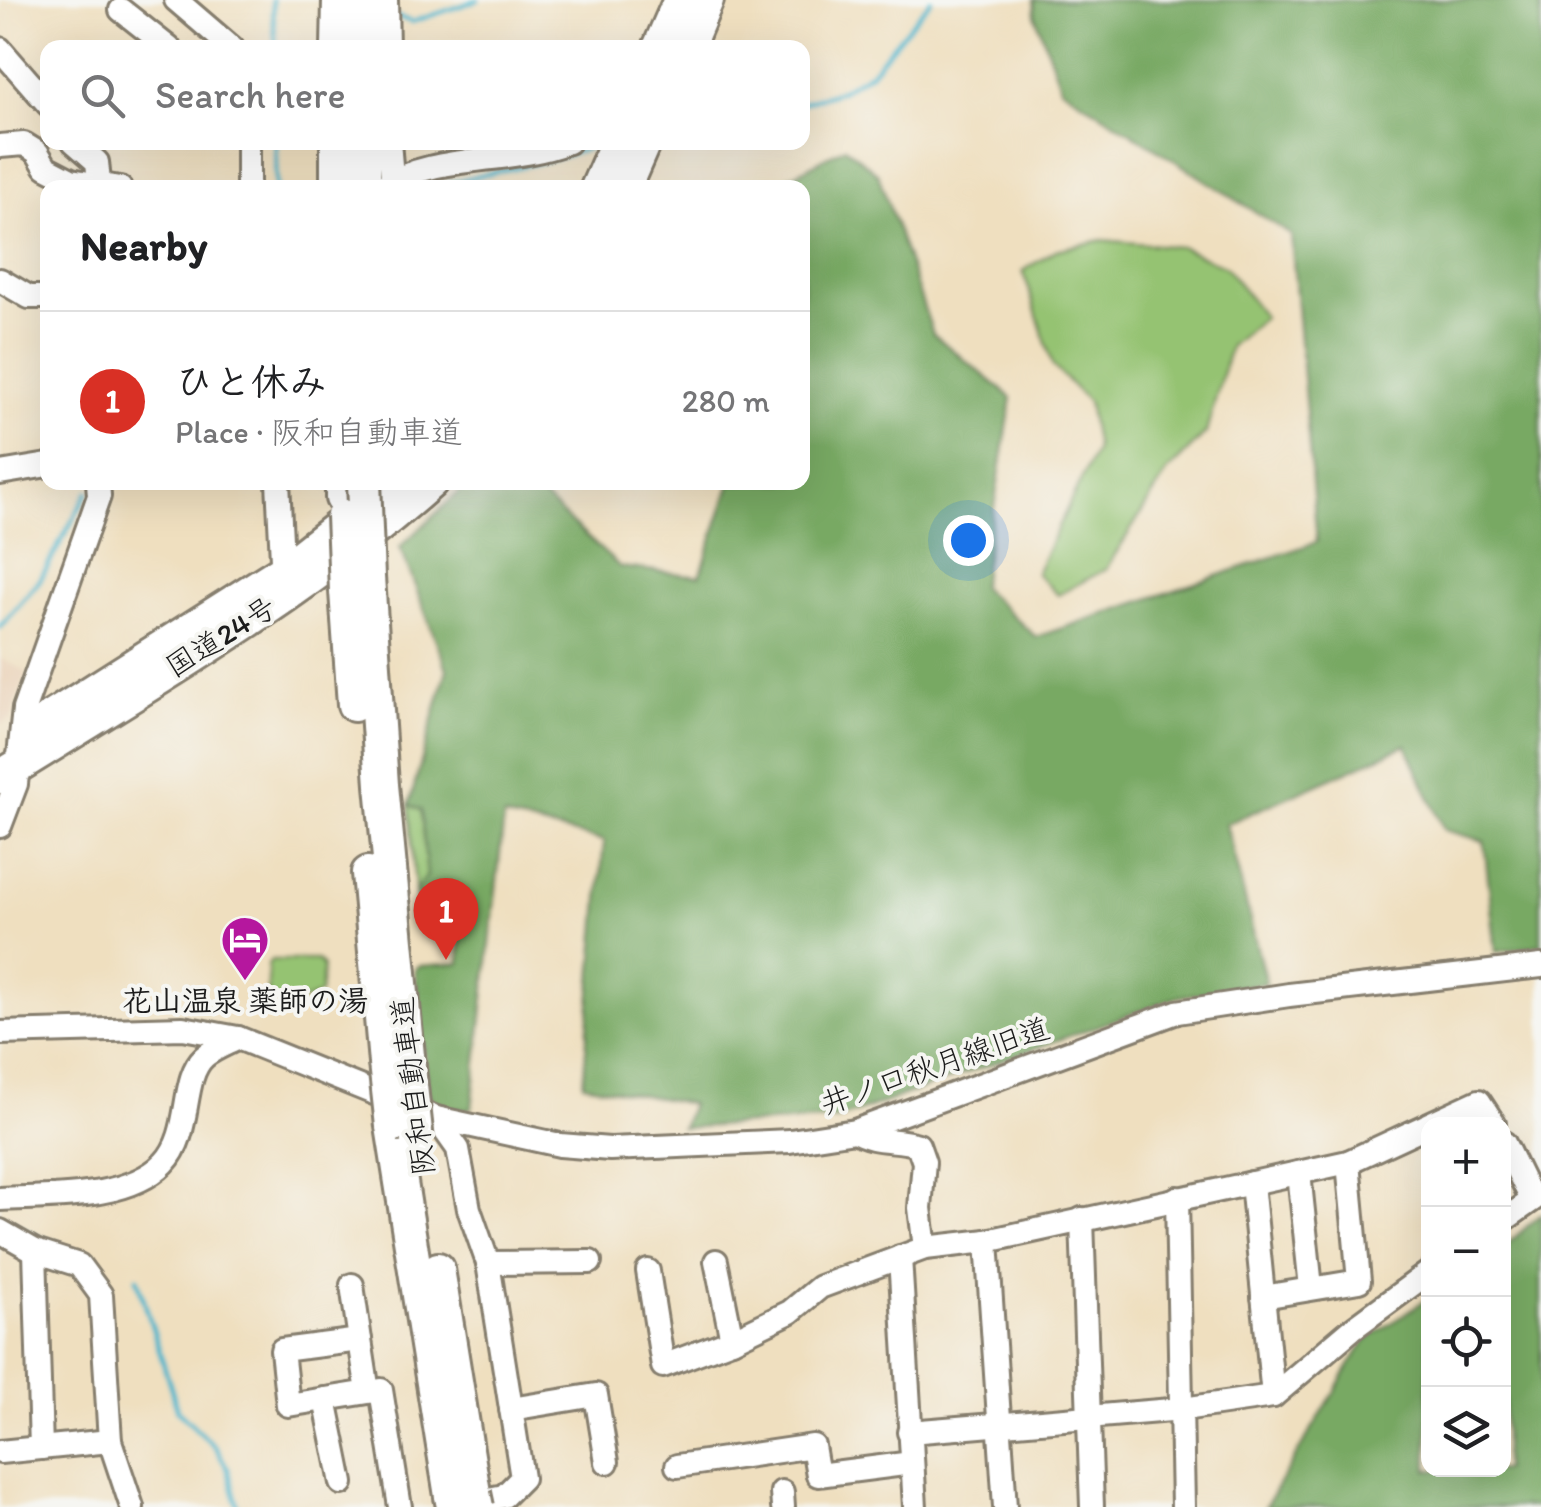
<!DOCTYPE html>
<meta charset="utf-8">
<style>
body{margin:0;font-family:Itim,"Klee One",sans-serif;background:#f6f6f6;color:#202124}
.controls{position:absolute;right:30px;bottom:30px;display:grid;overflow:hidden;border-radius:20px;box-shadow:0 10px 40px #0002}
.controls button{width:90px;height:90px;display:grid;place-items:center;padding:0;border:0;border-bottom:2px solid #e0e0e0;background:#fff;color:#202124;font:50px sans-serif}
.you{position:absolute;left:968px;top:540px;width:35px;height:35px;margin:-25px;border:8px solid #fff;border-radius:50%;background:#1a73e8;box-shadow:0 0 0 15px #1a73e833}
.badge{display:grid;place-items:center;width:65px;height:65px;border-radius:50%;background:#d93025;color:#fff;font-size:32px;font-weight:700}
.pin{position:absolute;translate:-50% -82px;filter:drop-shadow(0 2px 5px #0008)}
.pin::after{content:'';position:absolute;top:52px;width:35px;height:30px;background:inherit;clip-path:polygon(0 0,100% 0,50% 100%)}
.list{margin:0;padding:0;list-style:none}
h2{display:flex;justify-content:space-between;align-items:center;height:130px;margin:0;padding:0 40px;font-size:42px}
h2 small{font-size:32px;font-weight:400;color:#757577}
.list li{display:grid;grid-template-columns:65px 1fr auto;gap:30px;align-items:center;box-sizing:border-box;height:180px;padding:0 40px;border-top:2px solid #e0e0e0}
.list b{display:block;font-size:38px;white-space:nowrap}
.list p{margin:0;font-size:32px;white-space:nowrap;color:#757577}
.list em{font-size:32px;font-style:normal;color:#757577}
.icon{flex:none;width:55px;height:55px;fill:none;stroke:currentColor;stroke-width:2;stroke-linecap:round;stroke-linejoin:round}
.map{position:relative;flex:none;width:1541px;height:1507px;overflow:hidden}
.search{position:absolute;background:#fff;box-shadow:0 10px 40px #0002;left:40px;top:40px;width:770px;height:110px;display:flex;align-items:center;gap:25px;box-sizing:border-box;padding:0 35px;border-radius:20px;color:#757577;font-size:38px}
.panel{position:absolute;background:#fff;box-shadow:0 10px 40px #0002;left:40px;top:180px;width:770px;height:310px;border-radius:20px}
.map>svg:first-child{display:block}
.built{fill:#ead2b8}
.green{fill:#95c372;stroke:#587047;stroke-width:2.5}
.forest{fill:#78a964;stroke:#4a6240;stroke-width:2.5}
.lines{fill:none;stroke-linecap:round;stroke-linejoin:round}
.stream{stroke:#4db5cb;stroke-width:5}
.minor-casing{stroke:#867e6e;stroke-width:28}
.highway-casing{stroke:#867e6e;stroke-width:38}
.minor{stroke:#fff;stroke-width:22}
.highway{stroke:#fff;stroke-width:32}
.highway-bridge-casing{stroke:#867e6e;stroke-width:38;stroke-linecap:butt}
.highway-bridge{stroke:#fff;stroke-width:32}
.labels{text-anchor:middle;stroke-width:8;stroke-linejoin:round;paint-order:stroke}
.street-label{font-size:30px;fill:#1c1c1c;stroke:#f6f6f2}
.poi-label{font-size:30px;font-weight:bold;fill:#1c1c1c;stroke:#f6f6f2}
</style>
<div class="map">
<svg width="1541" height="1507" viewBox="0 0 1541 1507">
<rect width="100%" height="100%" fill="#f6f6f2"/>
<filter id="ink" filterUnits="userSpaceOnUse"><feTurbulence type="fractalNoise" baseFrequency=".01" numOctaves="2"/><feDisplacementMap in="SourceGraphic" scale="20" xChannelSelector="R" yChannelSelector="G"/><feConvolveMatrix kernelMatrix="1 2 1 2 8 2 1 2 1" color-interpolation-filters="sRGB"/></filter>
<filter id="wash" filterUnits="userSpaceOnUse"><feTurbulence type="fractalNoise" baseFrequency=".0048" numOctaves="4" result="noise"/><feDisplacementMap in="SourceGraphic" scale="40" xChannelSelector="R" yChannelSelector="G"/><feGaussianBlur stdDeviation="2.25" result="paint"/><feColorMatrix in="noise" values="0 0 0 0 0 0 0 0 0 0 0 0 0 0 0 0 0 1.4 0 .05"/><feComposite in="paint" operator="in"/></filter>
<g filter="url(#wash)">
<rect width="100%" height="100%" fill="#efdfbf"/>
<polygon class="built" points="0,658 27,672 11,718 0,725"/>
<g class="green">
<polygon points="1102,240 1181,247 1226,267 1264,317 1230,346 1206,433 1168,471 1106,569 1058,595 1036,573 1096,449 1088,402 1053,366 1023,271 1056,250"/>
<polygon points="409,805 421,809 427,877 415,891"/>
<path d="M271,960H317L323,966L320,993C307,1004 283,1003 268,995V965Z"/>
</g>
<g class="forest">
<path d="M1034,0H1541V945L1496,952L1484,841L1444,830L1406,745L1226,824L1266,983L1178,997L839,1119L682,1128L691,1104L583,1084L604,841L504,817L472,1108C458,1113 438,1106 428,1095L415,969L418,966L460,963V917L456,914H419L415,891L427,876L421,810L409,805L447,669L400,547L469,483H528L620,567L700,576L731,483L802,482V188L771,187L845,147L878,174L933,334L1012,398L981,587L1036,637L1317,542L1291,235L1061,88L1035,15Z"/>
<polygon points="1541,1214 1541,1507 1265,1507 1365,1341 1428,1298 1428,1470 1504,1470 1504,1247"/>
</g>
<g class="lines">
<g class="stream">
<polyline points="272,0 276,48"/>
<polyline points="395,16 412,22 478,0"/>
<polyline points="802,103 840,91 870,73 931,0"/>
<polyline points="276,142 276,188"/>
<path d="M431,188C486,171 538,167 593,146"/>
<polyline points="0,627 40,580 88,492"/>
<polyline points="0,1217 40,1239 58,1244"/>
<polyline points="137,1278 178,1411 216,1448 228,1469 238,1507"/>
</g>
</g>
</g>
<g filter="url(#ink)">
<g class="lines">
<g class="minor-casing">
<g id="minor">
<polyline points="176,0 232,48"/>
<polyline points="386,0 387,48"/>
<polyline points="121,10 169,48"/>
<polyline points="0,49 48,104"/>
<polyline points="74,142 97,162 99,182"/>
<polyline points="389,142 393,188"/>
<polyline points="0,146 24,144 37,152 46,167 71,180 120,188"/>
<polyline points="248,188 248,142"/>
<path d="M380,188C434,153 509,165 568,142"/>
<polyline points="0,280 29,297 48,297"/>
<polyline points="0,473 48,465"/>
<polyline points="278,482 283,579"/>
<polyline points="0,826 16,784 24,709 99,496 98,482"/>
<polyline points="0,1033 183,1028 238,1038 436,1118 560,1145 610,1149 790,1141 855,1131 1177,1012 1289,995 1541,966"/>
<polyline points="436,1118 458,1149 469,1209 488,1263 522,1478 504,1496 463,1504"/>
<polyline points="1429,1124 1479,1101 1494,1124"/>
<path d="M855,1131C874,1143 897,1138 918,1145L924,1162L920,1208L925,1248"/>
<polyline points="1504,1143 1532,1200"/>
<polyline points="1299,1173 1311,1288"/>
<polyline points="1252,1183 1273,1396"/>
<polyline points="1177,1198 1183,1507"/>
<path d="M0,1199C48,1196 127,1201 164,1163C193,1133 180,1079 204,1057C213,1049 227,1044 238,1038"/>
<polyline points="1082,1219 1092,1507"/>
<polyline points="1504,1220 1541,1194"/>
<polyline points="0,1231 35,1251 79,1265 101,1295 110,1441 132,1507"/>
<polyline points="987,1241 1005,1507"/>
<polyline points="35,1251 41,1448"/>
<polyline points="900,1257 915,1507"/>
<polyline points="716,1261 732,1340"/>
<polyline points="488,1263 590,1262"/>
<polyline points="648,1271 663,1366 732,1340 790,1312 820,1287 925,1248 987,1241 1348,1162 1428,1125"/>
<polyline points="352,1285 360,1340"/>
<polyline points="1263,1297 1359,1281 1348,1162"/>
<polyline points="368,1392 360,1340 282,1350 288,1405 381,1390 400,1507"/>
<polyline points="325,1399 342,1483"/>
<polyline points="511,1409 596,1395 607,1462"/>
<polyline points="909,1432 1183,1409 1273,1396 1352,1329 1428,1273"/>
<polyline points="0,1452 110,1441"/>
<polyline points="677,1466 813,1446 818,1475 912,1463"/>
<polyline points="782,1492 783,1507"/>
</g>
</g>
<g class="highway-casing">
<g id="highway">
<polyline points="338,48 339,0"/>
<polyline points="366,48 367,0"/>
<polyline points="659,48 680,0"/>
<polyline points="687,48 707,0"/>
<polyline points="337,188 337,142"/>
<polyline points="364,188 364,142"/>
<polyline points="597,188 617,142"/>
<polyline points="624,188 644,142"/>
<polyline points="342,482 342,498"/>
<polyline points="368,577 382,785 410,1077"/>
<polyline points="346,591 354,705"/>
<polyline points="33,729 282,571 395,482"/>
<path d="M0,777C147,685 301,598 431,482"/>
<polyline points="368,873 385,1063"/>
<polyline points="392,1126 451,1496"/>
<polyline points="438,1269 474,1493"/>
</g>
</g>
<use href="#minor" class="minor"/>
<use href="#highway" class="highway"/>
<g class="highway-bridge-casing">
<g id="highway-bridge">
<polyline points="364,482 368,577"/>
<polyline points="343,516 346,591"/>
<polyline points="385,1063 392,1126"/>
<polyline points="410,1077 417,1141"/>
<polyline points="474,1493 477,1507"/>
<polyline points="451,1496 453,1507"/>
</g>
</g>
<use href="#highway-bridge" class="highway-bridge"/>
</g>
</g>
<defs>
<g id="hotel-pin" transform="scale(2.5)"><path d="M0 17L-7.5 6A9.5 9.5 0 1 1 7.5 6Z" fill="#b5179e" stroke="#f6f6f2"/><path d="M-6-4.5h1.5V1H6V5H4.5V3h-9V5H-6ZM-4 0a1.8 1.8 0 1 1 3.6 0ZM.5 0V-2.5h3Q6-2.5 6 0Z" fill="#fff"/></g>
</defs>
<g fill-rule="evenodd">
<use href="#hotel-pin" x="245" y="940"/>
</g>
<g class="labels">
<g class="street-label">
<text transform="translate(221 637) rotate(-32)" y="10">国道24号</text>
<text transform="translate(935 1066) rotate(-19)" y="10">井ノ口秋月線旧道</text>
<text transform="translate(413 1086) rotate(-97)" y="10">阪和自動車道</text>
</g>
<g class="poi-label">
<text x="245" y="1011">花山温泉 薬師の湯</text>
</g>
</g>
</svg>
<div class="controls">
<button>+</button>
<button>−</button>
<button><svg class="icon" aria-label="locate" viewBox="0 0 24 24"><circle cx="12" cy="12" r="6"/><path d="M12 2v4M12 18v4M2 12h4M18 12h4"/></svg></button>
<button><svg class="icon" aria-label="layers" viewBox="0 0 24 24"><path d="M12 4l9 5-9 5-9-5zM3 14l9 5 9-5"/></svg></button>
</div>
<div class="you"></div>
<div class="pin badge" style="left:446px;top:960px">1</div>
<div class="search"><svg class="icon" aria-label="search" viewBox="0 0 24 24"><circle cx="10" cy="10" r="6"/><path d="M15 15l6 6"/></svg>Search here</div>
<section class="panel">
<h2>Nearby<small></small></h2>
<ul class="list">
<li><span class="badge">1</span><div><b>ひと休み</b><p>Place · 阪和自動車道</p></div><em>280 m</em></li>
</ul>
</section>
</div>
